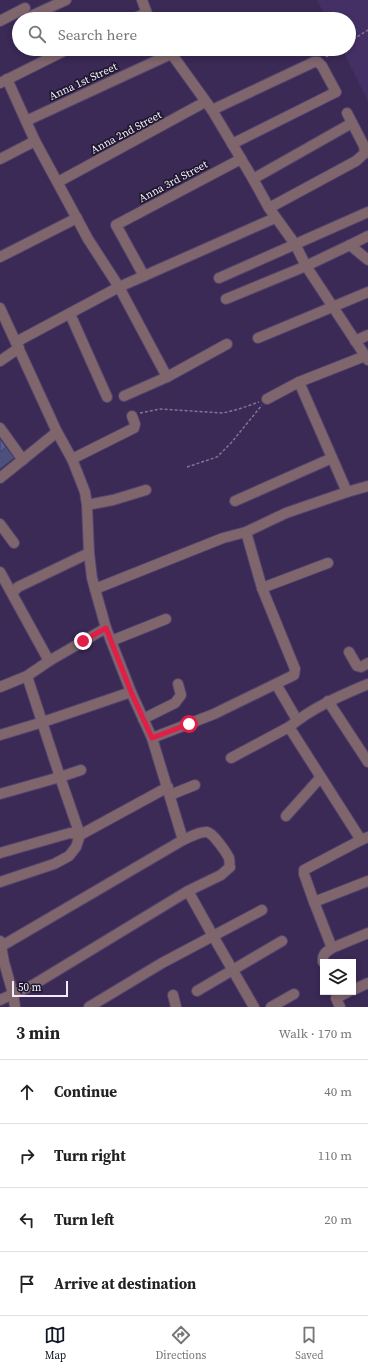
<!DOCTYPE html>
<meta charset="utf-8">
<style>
body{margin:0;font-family:"Source Serif 4",serif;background:#f2f2f2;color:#222}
.controls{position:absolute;right:12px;bottom:12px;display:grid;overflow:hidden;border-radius:0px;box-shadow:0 2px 6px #0003}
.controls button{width:36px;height:36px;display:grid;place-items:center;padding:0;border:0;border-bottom:1px solid #e0e0e0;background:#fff;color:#222;font:20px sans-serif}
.scale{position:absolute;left:12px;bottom:10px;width:56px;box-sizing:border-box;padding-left:4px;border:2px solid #f1ebfd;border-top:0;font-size:11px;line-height:14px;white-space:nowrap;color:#f1ebfd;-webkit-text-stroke:3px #1f172c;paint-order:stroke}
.stop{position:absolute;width:12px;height:12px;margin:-9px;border:3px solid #e11d48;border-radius:50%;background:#fff}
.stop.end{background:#e11d48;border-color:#fff;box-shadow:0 1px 4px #0008}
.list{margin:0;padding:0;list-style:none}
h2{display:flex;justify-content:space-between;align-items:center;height:52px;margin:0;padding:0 16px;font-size:17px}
h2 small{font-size:13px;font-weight:400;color:#767676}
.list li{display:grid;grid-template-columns:26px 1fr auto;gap:12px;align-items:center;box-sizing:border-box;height:64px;padding:0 16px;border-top:1px solid #e0e0e0}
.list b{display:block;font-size:15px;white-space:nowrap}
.list em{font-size:13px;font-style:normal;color:#767676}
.icon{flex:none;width:22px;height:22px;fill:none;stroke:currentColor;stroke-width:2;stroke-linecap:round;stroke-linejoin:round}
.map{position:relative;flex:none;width:368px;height:1007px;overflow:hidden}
.search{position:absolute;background:#fff;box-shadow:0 2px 6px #0003;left:12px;right:12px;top:12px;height:44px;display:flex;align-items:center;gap:10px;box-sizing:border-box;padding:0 14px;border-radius:22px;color:#767676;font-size:15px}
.sheet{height:308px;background:#fff}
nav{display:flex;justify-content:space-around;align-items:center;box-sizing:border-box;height:56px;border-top:1px solid #e0e0e0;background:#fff;font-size:11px;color:#767676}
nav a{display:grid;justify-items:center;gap:2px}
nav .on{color:#111827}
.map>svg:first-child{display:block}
.built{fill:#453065}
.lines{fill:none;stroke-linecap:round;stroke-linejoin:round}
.minor-casing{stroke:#54446d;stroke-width:12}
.path{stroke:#817497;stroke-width:1.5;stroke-dasharray:3 2;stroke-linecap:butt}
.minor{stroke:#7f656c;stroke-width:10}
.wall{fill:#4e507c}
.building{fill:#5b5d90;stroke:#404165}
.route{stroke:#e11d48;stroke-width:5}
.labels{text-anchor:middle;stroke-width:3.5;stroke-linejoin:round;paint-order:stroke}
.street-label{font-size:11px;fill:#f1ebfd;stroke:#1f172c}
</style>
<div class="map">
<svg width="368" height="1007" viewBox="0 0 368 1007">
<rect width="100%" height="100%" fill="#3b2956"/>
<polygon class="built" points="317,0 368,0 368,101 342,49 349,49 349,19 327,19"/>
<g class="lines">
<g class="minor-casing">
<g id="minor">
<polyline points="142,0 149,19"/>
<polyline points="29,17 66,0"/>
<polyline points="133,19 146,13"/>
<polyline points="0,21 25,8"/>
<polyline points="168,49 212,110 253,179 269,208 295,244 306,266 368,360"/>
<polyline points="7,79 35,141 88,239 119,287 275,218"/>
<polyline points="0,83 68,49"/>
<polyline points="212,110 314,62 318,62 322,66 336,92 232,144"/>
<polyline points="26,121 171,54"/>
<polyline points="0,159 35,141"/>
<polyline points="253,179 352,123"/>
<polyline points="58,182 205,102"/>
<polyline points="269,208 356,161 365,153 364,146 347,113"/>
<polyline points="350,245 368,236"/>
<polyline points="0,257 77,218"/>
<polyline points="144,276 116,225 241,159"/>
<polyline points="219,278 368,212"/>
<polyline points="226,299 306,266 350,245 368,260"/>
<polyline points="0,308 57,432 72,459 85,492 87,505 89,553 18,587 14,591 13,593"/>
<polyline points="70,314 107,397"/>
<polyline points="258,338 368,292"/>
<polyline points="355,341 368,335"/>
<polyline points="16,342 119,287 167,377"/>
<polyline points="0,361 19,348"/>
<polyline points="299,382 347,492"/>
<polyline points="124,396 167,377 227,344"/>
<polyline points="267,399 299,382 365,356"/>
<polyline points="0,428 23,460"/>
<polyline points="72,459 134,428 135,424 132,416"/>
<polyline points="0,478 57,432"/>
<polyline points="235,501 332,458"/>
<polyline points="87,505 113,500 146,490"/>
<polyline points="0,524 14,543"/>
<polyline points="246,532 262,588"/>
<polyline points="89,553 92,578 95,589"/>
<polyline points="106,628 95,589 223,538 246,532 286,513 347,492 368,486"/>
<polyline points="111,641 166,619"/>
<polyline points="349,652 357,666 361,667 368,663"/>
<polyline points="49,661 106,628 131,692 152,738 214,714 294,675 295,669 262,588 328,563"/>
<polyline points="276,684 297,720"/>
<path d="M368,684C340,696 313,707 289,727L361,840L368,837"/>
<polyline points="0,687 27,676 49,661 0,572"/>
<polyline points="328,701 368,762"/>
<polyline points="143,719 175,703 181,695 178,684"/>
<polyline points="0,735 43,722 131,692"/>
<polyline points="152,738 183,840"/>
<polyline points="231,758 289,727"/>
<polyline points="0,794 60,777 27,676"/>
<polyline points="170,795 195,785"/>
<polyline points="286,816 320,778"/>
<polyline points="0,853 70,833 80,835 168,787"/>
<polyline points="0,882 54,864 69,856 76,847 80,835 60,777 81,770"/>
<polyline points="314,902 304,874 304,870 361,840"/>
<polyline points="0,941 4,962 13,994 15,1007"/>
<path d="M0,947L183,840C190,837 200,831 207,832C213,833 226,852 229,858C230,861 229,864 230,867L221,875L188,891L33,985L0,1000"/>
<polyline points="332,948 368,933"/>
<path d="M323,962C322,954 326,952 332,948L314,902L368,881"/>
<polyline points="353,990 368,983"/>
<polyline points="197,991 282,941"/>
<polyline points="173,995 176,1007"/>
<polyline points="89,1007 162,963 213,936 188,891"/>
<polyline points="254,1007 213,936 262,910"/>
<polyline points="271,1007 294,994"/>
<polyline points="340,1007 336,998 348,992"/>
</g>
</g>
<g class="path">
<polyline points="349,42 368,30"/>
<polyline points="326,57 338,49"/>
<polyline points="140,413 160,409 223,413 239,409 259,402"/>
<polyline points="187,467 217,457 231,443 262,405"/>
</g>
<use href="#minor" class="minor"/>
</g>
<polygon class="wall" points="0,439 14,458 0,469"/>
<polygon class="building" points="0,439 6,447 0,452"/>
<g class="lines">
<polyline class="route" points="83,641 106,628 131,692 152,738 189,724"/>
</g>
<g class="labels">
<g class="street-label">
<text transform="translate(83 81) rotate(-25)" y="4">Anna 1st Street</text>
<text transform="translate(126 132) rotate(-28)" y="4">Anna 2nd Street</text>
<text transform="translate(173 181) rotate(-28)" y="4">Anna 3rd Street</text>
</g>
</g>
</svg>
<div class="controls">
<button><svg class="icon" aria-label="layers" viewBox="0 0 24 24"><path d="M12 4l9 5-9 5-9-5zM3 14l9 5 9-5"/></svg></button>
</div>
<div class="scale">50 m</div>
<div class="stop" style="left:189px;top:724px"></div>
<div class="stop end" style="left:83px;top:641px"></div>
<div class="search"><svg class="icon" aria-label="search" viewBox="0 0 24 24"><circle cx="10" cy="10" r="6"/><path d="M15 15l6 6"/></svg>Search here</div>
</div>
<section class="sheet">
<h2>3 min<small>Walk · 170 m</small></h2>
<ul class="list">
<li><svg class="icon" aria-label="ahead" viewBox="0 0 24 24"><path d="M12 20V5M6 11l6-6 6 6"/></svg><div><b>Continue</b></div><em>40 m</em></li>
<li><svg class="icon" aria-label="right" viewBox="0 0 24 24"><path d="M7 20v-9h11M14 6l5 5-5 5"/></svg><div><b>Turn right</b></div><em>110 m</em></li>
<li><svg class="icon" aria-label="left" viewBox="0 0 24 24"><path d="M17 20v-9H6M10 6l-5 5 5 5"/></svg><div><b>Turn left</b></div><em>20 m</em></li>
<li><svg class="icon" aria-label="arrive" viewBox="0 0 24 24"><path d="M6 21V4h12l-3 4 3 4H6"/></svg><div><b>Arrive at destination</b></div></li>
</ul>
</section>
<nav>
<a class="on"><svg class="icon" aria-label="map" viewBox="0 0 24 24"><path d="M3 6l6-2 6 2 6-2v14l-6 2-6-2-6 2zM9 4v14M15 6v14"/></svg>Map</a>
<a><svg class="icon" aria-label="directions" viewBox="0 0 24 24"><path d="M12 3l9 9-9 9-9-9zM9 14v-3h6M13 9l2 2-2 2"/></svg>Directions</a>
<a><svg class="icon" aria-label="saved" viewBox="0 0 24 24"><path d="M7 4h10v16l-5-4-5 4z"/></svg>Saved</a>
</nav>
